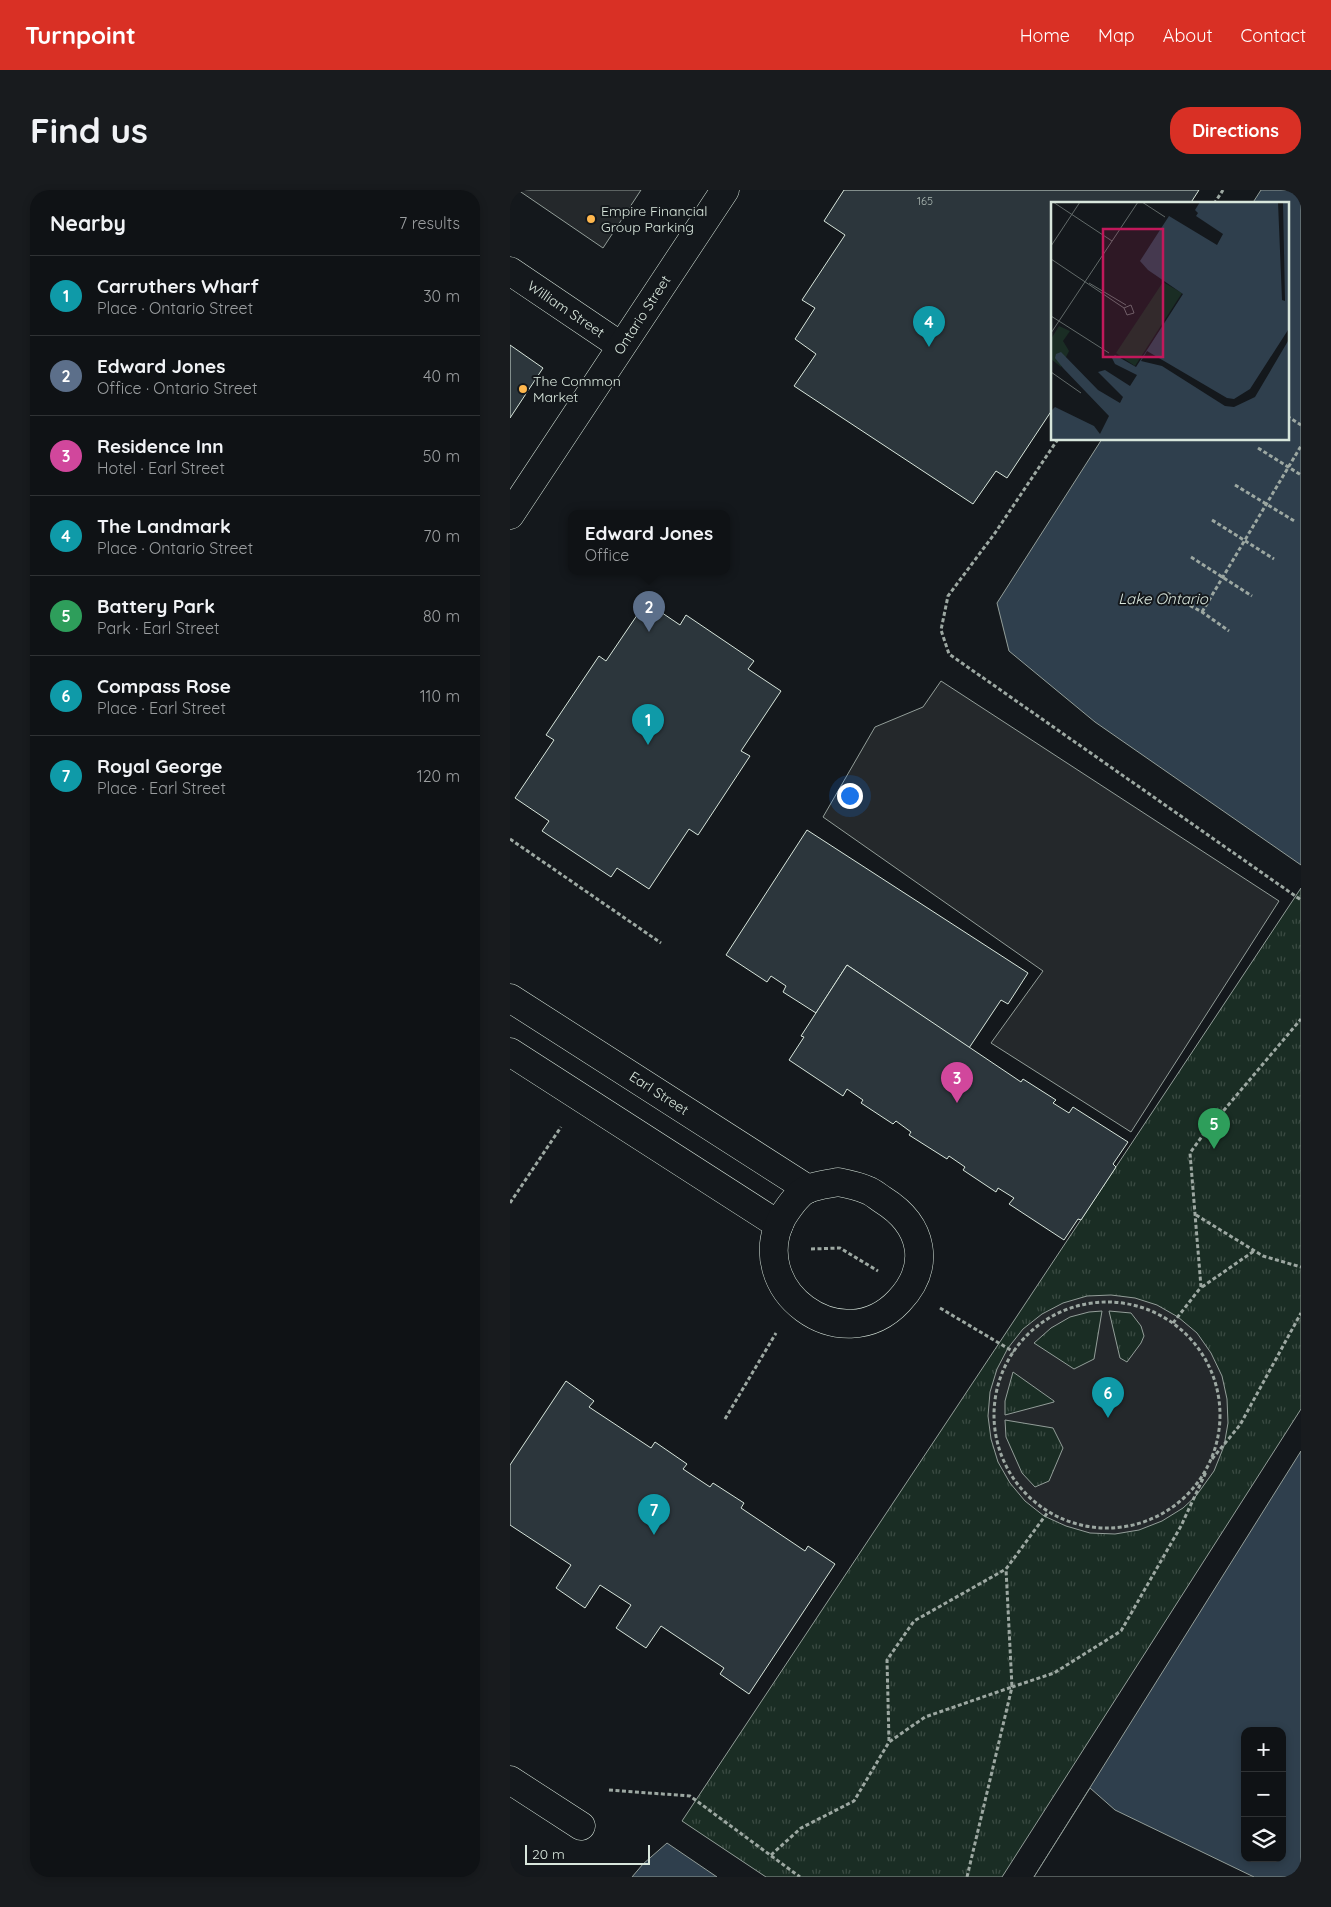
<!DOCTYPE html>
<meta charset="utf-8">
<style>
body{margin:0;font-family:Quicksand,sans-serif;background:#181b1e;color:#f1f3f6}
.controls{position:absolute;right:15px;bottom:15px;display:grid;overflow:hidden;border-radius:10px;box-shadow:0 2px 8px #0003}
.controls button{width:45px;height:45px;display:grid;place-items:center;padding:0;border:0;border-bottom:1px solid #2f3234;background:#0f1215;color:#f1f3f6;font:25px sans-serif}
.scale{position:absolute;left:15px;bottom:12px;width:125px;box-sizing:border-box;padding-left:5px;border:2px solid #d8e6dc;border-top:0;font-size:14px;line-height:18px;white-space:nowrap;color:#d8e6dc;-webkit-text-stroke:4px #14181c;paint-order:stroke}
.you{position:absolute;left:339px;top:605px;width:18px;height:18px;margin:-12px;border:4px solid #fff;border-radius:50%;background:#1a73e8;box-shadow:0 0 0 8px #1a73e833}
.badge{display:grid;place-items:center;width:32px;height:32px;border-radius:50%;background:#d93025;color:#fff;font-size:16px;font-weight:700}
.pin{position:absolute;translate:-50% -41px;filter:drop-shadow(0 1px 2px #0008)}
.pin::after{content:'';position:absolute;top:26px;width:18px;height:15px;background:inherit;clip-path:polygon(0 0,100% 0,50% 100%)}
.popup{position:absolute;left:58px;top:320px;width:162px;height:65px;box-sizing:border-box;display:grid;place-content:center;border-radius:10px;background:#0f1215;filter:drop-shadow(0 1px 4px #0005);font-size:16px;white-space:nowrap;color:#9b9ea0}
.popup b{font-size:19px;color:#f1f3f6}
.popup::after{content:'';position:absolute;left:50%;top:100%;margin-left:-10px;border:10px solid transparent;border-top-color:#0f1215}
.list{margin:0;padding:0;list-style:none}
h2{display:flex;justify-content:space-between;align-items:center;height:65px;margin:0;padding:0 20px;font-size:21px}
h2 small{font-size:16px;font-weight:400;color:#9b9ea0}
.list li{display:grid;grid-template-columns:32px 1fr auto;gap:15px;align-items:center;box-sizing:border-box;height:80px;padding:0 20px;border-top:1px solid #2f3234}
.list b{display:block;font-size:19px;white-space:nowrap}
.list p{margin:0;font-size:16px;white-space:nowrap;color:#9b9ea0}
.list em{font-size:16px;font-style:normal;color:#9b9ea0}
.icon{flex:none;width:28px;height:28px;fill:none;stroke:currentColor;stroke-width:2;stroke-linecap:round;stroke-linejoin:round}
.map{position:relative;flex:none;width:791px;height:1687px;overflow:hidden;border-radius:20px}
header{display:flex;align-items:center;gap:30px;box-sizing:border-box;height:70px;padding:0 25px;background:#d93025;color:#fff}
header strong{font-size:24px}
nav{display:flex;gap:28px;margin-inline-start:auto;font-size:18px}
.intro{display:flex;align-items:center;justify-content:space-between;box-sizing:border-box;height:120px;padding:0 30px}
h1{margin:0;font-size:35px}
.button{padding:12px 22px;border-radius:20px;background:#d93025;color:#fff;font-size:18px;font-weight:700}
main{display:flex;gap:30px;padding:0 30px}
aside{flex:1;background:#0f1215;border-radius:20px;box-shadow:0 2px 8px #0003}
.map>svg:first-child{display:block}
.grass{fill:url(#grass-tufts);stroke:#939e99}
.parking{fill:#24282b;stroke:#939e99;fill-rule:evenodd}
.water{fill:#2f3f4d;stroke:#939e99;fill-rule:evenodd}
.pier{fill:#14181c;stroke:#939e99}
.building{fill:#2c363c;stroke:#d8e6dc}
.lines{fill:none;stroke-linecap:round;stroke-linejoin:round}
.minor-casing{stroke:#d8e6dc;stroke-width:29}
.major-casing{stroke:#d8e6dc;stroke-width:29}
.path{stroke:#9da8a2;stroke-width:3;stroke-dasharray:4 2.5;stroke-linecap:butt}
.minor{stroke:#14181c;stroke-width:28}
.major{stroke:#14181c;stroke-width:28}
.poi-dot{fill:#ffb74d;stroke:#14181c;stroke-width:2}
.labels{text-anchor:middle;stroke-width:4;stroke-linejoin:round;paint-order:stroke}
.number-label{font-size:11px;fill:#adbab4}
.poi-label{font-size:14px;fill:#d8e6dc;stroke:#14181c;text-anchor:start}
.street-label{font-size:14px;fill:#d8e6dc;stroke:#14181c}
.water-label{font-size:15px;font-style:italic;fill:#d8e6dc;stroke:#14181c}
.inset-road{fill:none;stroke:#626a69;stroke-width:1}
.view{fill:#c2185b;fill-opacity:0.15;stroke:#c2185b;stroke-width:2.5}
.inset-edge{fill:none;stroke:#d8e6dc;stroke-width:2.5}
</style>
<header>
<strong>Turnpoint</strong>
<nav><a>Home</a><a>Map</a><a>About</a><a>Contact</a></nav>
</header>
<div class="intro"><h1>Find us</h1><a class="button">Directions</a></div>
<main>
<aside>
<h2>Nearby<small>7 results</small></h2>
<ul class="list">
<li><span class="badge" style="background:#0f9aa8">1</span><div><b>Carruthers Wharf</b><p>Place · Ontario Street</p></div><em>30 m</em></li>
<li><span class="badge" style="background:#5c6f8a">2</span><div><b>Edward Jones</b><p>Office · Ontario Street</p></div><em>40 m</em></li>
<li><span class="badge" style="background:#d1479c">3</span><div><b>Residence Inn</b><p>Hotel · Earl Street</p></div><em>50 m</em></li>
<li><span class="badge" style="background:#0f9aa8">4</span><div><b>The Landmark</b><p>Place · Ontario Street</p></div><em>70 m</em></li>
<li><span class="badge" style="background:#2e9e5b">5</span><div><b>Battery Park</b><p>Park · Earl Street</p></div><em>80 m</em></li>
<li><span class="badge" style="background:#0f9aa8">6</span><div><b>Compass Rose</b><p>Place · Earl Street</p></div><em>110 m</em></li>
<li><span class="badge" style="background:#0f9aa8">7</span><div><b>Royal George</b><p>Place · Earl Street</p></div><em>120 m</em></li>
</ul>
</aside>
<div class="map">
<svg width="791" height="1687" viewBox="0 0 791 1687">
<defs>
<pattern id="grass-tufts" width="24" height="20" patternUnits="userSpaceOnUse" patternTransform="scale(1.25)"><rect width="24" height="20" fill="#1a2d24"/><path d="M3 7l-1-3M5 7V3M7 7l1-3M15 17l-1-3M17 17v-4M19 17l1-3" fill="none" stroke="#3b4b43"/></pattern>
</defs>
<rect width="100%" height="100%" fill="#14181c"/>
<polygon class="grass" points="791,698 791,1219 492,1687 256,1687 172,1631"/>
<g class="parking">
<polygon points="8,0 131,0 93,58"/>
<polygon points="431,491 769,711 621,942 481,853 533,781 313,627 365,537 413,517"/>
<path d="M601,1105L625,1108L647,1115L668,1127L687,1143L701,1163L712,1186L717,1209L718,1233L714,1256L704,1281L686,1306L673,1318L652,1331L629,1340L605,1344L580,1343L556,1336L534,1326L515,1311L500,1293L488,1272L481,1249L478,1226L480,1202L487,1179L498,1158L513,1139L532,1124L553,1113L577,1106ZM592,1121L584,1169L564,1179L524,1153L541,1138L560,1127L579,1122ZM599,1121L621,1123L631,1136L634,1146L631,1153L617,1172L610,1168ZM503,1182L544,1211V1212L495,1225V1211ZM495,1230L543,1238L553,1258L539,1291L525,1297L512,1283L496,1247Z"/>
</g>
<g class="water">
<polygon points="751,0 791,0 791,675 585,532 499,461 487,413 592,249 777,249 777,14 742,14"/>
<path d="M791,1261V1687H524ZM735,1541H772V1668H735Z"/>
<polygon points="157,1653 207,1687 122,1687 133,1674"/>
</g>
<polygon class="pier" points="580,1598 605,1620 744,1687 524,1687"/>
<g class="building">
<polygon points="334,0 689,0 680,14 542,14 542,220 497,288 486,281 463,314 284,196 306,164 285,149 305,118 292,110 335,45 314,31"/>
<polygon points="0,155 33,178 0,228"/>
<polygon points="136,412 170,435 176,425 244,471 238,479 271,501 231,561 240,566 188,645 179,639 139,699 107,678 101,687 32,641 39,631 5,608 44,550 36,545 89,466 96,471"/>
<polygon points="297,640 518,783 498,814 491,810 459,858 337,775 306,823 273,802 276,796 261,786 257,792 216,765"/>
<polygon points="337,775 511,892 513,889 546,910 543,913 559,923 563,917 618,952 603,974 606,977 571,1030 568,1029 554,1050 499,1014 504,1008 488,998 486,1002 453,980 455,977 439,966 437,969 399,945 401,942 386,931 383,934 351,913 353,910 337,899 333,906 279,870 294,847 291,846"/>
<polygon points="56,1191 84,1211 79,1217 141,1258 145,1252 177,1274 173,1279 200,1297 203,1293 234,1313 231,1318 295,1361 298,1356 325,1374 239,1504 210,1484 214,1478 151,1436 136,1458 106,1438 121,1415 90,1395 75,1418 46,1398 61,1375 0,1335 0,1275"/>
</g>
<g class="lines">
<g class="minor-casing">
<g id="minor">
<polyline points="0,81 111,156"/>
<polyline points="0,808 298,999"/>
<polyline points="0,862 269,1035"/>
<path d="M328,992C338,994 348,996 357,1000C363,1002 368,1007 373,1010C413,1035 422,1076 389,1111C332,1172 233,1099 273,1026C279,1017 288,1003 298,999C307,995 319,994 328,992Z"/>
<polyline points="0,1590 71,1636"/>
</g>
</g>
<g class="major-casing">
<polyline id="major" points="0,325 215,0"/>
</g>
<g class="path">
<polyline points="704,14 713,0"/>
<polyline points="777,226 791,235"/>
<polyline points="548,249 485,343 438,406 431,440 439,464 791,710"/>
<polyline points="748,258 791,285"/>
<polyline points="725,295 786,332"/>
<polyline points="702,330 764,369"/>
<polyline points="681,367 742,406"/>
<polyline points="657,403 692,422 719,441"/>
<polyline points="692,422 791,256"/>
<polyline points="0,649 151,753"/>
<polyline points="0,1013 51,937"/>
<polyline points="686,1025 753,1066 791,1077"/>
<polyline points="301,1059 330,1058 368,1081"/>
<polyline points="692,1097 744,1061"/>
<circle cx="597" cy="1225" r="113"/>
<polyline points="430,1118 504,1162"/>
<polyline points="663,1133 691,1097 680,963 693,945 791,829"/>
<polyline points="215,1229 266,1143"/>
<polyline points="702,1269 730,1235 791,1123"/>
<polyline points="379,1551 377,1470 404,1431 496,1379"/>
<polyline points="99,1600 180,1606 290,1687"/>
<polyline points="261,1665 291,1638 344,1611 379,1552 415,1527 502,1497 496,1379 538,1322"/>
<polyline points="457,1687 502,1497 544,1483 611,1441 671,1336 696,1282"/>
</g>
<use href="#minor" class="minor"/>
<use href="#major" class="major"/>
</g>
<g class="poi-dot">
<circle cx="81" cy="29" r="5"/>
<circle cx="13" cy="199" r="5"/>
</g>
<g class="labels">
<g class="number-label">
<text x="415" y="15">165</text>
</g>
<g class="poi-label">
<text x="91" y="26">Empire Financial<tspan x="91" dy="16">Group Parking</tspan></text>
<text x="23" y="196">The Common<tspan x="23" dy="16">Market</tspan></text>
</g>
<g class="street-label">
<text transform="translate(56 119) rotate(34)" y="5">William Street</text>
<text transform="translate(132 125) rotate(-57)" y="5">Ontario Street</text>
<text transform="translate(149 903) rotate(33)" y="5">Earl Street</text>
</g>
<g class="water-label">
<text x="653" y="414">Lake Ontario</text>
</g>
</g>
<g transform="translate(541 12)">
<rect width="238" height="238" fill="#14181c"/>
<path d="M112,80L131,91L84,164L65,151ZM8,124L19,129L12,139L18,149L10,165L0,157V137Z" fill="#1a2d24"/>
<path d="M149,0H237V237H0V209L4,205L43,224L49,232L58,214L12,166L4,156L5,152L10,150L47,188L69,201L72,195L47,170L54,168L79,184L86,173L64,162L61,156L64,153L85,165L132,92L97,68L89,59L118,14L166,43L172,32L145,14L147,11L144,8Z" fill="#2f3f4d"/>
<path d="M227,0H232L234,99L231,98ZM237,128V139L204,195L183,205L174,204L111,164L90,159L96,149L176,196L183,197L199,187Z" fill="#14181c"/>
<path class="inset-road" d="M2,0L61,39M91,0L114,15M0,44L29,0M0,57L73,106L76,113L83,111L80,103L73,106M38,81L75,103M0,114L58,151M0,131L87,0M0,170L30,191"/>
<path class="view" d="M52,27H112V155H52Z"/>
<rect width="238" height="238" class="inset-edge"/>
</g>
</svg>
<div class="controls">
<button>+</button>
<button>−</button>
<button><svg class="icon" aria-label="layers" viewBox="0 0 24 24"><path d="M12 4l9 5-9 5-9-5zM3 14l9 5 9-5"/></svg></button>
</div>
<div class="scale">20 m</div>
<div class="you"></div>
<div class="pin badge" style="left:138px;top:555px;background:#0f9aa8">1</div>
<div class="pin badge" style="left:139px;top:442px;background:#5c6f8a">2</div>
<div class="popup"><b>Edward Jones</b>Office</div>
<div class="pin badge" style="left:447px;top:913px;background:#d1479c">3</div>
<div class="pin badge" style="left:419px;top:157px;background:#0f9aa8">4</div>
<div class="pin badge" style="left:704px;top:959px;background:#2e9e5b">5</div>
<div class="pin badge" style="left:598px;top:1228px;background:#0f9aa8">6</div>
<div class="pin badge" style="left:144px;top:1345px;background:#0f9aa8">7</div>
</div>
</main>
